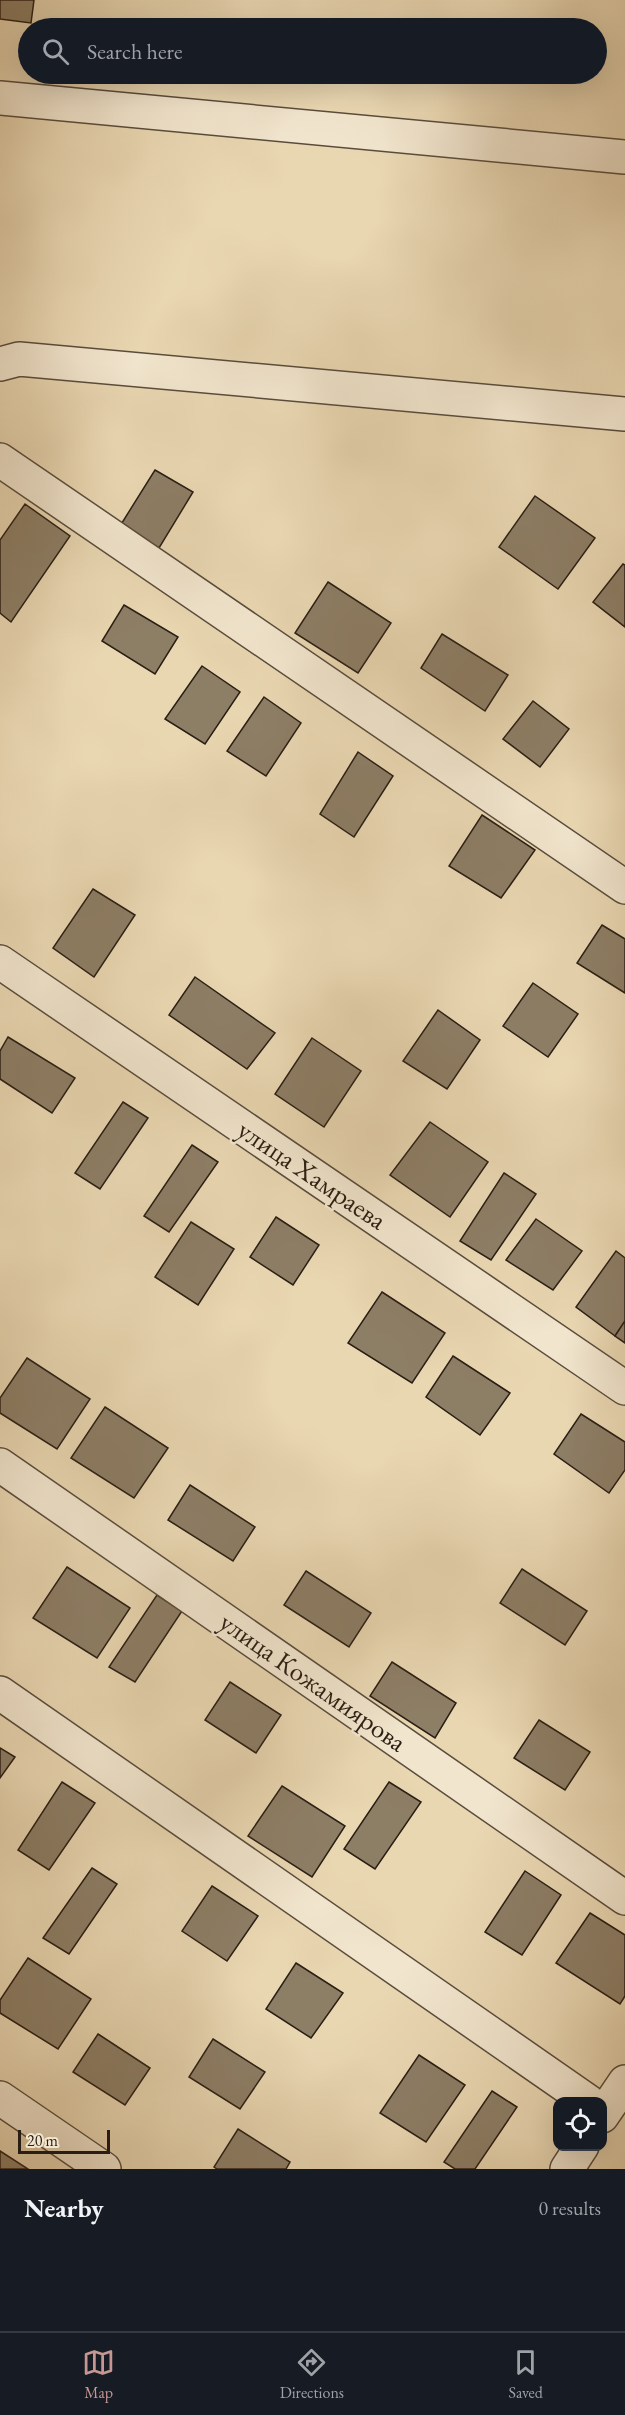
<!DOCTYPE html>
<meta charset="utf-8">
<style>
body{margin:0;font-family:"EB Garamond",serif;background:#242831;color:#f1f3f6}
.controls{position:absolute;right:18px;bottom:18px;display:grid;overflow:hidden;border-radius:12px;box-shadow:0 6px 24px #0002}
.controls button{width:54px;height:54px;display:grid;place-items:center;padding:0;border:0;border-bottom:2px solid #363941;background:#171b24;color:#f1f3f6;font:30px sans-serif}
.scale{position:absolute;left:18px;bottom:15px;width:92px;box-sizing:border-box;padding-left:6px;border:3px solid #2a1e14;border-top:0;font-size:16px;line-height:21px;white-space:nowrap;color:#2a1e14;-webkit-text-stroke:4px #f1e5cd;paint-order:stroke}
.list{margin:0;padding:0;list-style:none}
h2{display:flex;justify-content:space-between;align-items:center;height:78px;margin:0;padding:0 24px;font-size:26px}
h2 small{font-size:20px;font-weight:400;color:#9ea1a6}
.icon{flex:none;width:33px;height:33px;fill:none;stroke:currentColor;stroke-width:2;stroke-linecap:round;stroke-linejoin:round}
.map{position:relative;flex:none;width:625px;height:2169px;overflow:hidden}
.search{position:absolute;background:#171b24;box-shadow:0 6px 24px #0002;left:18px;right:18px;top:18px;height:66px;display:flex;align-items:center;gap:15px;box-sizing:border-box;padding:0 21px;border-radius:33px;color:#9ea1a6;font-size:22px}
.sheet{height:162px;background:#171b24}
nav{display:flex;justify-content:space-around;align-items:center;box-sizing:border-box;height:84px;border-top:2px solid #363941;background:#171b24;font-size:16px;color:#9ea1a6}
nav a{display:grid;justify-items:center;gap:3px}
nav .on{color:#c59692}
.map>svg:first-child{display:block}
.building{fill:#8d7e66;stroke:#2a1e14;stroke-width:1.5}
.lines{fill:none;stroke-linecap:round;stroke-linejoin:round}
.minor-casing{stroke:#5a4c3c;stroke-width:36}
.minor{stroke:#f1e5cd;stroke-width:33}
.labels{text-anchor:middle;stroke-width:5;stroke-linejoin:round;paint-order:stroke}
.street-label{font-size:27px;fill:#2a1e14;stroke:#f1e5cd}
</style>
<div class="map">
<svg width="625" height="2169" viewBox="0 0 625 2169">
<rect width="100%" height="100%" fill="#e9d7b2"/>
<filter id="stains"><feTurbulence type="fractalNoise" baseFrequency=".00333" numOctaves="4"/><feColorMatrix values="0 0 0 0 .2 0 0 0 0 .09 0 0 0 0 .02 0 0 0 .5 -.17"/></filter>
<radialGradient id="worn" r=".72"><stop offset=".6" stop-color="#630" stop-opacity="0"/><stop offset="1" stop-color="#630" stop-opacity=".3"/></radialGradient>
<g class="building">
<polygon points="0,0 34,0 31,23 0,19"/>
<polygon points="155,470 193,492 159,548 120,526"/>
<polygon points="535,496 595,538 558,589 499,547"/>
<polygon points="25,504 70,536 11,622 0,613 0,540"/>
<polygon points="623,564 625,565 625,627 593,602"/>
<polygon points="328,582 391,623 358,673 295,633"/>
<polygon points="124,605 178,637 155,674 102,641"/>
<polygon points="442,634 508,675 485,711 421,668"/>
<polygon points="202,666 240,692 205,744 165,719"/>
<polygon points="264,697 301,723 266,776 227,751"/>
<polygon points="533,701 569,729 540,767 503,739"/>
<polygon points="358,752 393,776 354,837 320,814"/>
<polygon points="482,815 535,850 501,898 449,866"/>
<polygon points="93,889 135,915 94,977 53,948"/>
<polygon points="602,925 625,939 625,993 577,963"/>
<polygon points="195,977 275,1033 247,1069 169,1015"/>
<polygon points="533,983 578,1014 548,1057 503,1026"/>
<polygon points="438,1010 480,1040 447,1089 403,1061"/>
<polygon points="8,1037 75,1078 52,1113 0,1079 0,1051"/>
<polygon points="312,1038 361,1071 324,1127 275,1094"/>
<polygon points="123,1102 148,1118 100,1189 75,1173"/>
<polygon points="430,1122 488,1162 450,1217 390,1175"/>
<polygon points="192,1145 218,1162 169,1232 144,1216"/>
<polygon points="504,1173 536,1194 491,1260 460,1241"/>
<polygon points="276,1217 319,1245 293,1285 250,1257"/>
<polygon points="536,1219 582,1251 553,1290 506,1260"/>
<polygon points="191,1222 234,1249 198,1305 155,1277"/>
<polygon points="616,1251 625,1258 625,1321 615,1336 576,1307"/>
<polygon points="382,1292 445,1333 412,1383 348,1343"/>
<polygon points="625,1321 625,1343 615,1336"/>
<polygon points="453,1356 510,1393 480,1435 426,1397"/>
<polygon points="27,1358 90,1399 57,1449 0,1413 0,1398"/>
<polygon points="105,1407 168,1448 134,1498 71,1458"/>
<polygon points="581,1414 625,1442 625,1470 609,1493 554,1454"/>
<polygon points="190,1485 255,1527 233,1561 168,1520"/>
<polygon points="67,1567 130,1608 97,1658 33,1618"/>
<polygon points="522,1569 587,1611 565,1645 500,1603"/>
<polygon points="306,1571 371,1613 349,1647 284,1605"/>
<polygon points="157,1595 182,1611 135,1682 109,1667"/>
<polygon points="392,1662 456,1703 435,1738 370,1696"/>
<polygon points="230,1682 281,1715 256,1753 205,1720"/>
<polygon points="539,1720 590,1752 565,1790 514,1758"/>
<polygon points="0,1748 15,1757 0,1778"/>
<polygon points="62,1782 95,1803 49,1870 18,1850"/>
<polygon points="389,1782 421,1802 375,1869 344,1849"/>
<polygon points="282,1786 345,1826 312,1877 248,1836"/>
<polygon points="92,1868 117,1884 69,1954 43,1938"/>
<polygon points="525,1871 561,1895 522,1955 485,1932"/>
<polygon points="212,1886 258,1916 227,1961 182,1931"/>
<polygon points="590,1913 625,1935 625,1996 620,2004 556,1963"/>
<polygon points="28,1958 91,1999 58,2049 0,2013 0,2000"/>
<polygon points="296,1963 343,1993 311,2038 266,2009"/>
<polygon points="98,2034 150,2068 125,2105 73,2072"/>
<polygon points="213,2039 265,2072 240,2109 189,2077"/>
<polygon points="419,2055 465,2085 426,2142 380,2113"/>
<polygon points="492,2091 517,2107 475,2169 455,2169 444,2162"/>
<polygon points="238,2129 290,2162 286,2169 217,2169 214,2167"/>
<polygon points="0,2151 28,2169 0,2169"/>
</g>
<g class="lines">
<g class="minor-casing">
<g id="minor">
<polyline points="0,98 625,157"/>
<polyline points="0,364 19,359 625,414"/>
<polyline points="0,460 625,887"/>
<polyline points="0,962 625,1388"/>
<polyline points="0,1465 625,1898"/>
<polyline points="0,1693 589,2102"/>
<polyline points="0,2098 104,2169"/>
<polyline points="602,2116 625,2082"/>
<polyline points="567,2169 582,2146"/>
</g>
</g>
<use href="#minor" class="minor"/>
</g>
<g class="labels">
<g class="street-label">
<text transform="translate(312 1175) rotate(34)" y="9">улица Хамраева</text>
<text transform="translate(313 1682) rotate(35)" y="9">улица Кожамиярова</text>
</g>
</g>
<rect width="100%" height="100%" filter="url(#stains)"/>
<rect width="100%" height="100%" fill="url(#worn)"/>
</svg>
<div class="controls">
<button><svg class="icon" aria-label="locate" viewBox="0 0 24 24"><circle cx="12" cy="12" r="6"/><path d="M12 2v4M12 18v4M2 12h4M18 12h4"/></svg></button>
</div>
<div class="scale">20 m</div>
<div class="search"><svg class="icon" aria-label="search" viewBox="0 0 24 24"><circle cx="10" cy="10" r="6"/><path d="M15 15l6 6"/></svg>Search here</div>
</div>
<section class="sheet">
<h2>Nearby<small>0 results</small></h2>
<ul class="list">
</ul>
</section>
<nav>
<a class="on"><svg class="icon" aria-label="map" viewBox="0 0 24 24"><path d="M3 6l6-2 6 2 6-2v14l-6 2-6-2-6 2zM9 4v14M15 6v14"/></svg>Map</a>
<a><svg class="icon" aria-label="directions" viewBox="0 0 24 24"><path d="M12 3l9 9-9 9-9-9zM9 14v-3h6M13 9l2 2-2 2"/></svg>Directions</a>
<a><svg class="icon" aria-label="saved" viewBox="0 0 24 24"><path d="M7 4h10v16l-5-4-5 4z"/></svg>Saved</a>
</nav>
